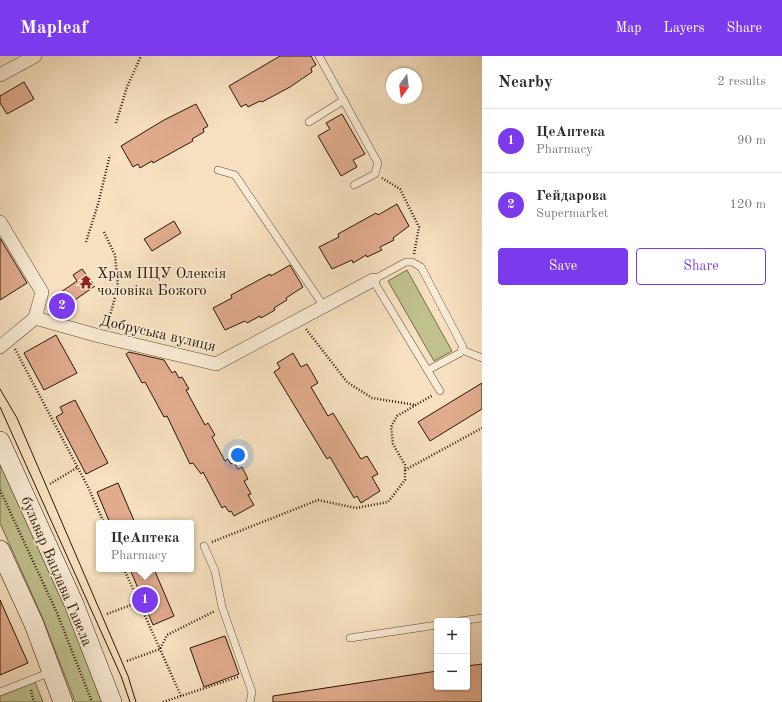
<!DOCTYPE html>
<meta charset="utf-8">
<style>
body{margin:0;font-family:"Old Standard TT",serif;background:#f7f7f7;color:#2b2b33}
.controls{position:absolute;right:12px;bottom:12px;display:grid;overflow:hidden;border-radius:4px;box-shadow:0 1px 3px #0004}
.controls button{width:36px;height:36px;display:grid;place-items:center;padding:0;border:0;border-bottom:1px solid #e1e1e2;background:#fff;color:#2b2b33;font:20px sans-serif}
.compass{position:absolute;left:386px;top:12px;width:36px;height:36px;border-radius:50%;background:#fff;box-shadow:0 1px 3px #0004;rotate:194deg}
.you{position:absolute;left:238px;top:399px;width:14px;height:14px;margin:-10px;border:3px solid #fff;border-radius:50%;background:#1a73e8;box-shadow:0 0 0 6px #1a73e833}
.badge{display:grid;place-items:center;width:26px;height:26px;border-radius:50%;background:#7c3aed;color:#fff;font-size:13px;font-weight:700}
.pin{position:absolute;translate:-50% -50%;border:2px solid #fff;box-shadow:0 1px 4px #0006}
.popup{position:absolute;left:96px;top:464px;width:98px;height:52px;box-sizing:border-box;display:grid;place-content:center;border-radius:4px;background:#fff;filter:drop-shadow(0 1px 3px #0005);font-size:13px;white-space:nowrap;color:#7c7c81}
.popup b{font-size:15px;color:#2b2b33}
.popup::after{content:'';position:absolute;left:50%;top:100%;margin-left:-8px;border:8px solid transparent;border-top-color:#fff}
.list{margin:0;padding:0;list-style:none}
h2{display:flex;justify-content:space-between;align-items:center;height:52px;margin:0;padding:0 16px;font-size:17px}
h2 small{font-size:13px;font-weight:400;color:#7c7c81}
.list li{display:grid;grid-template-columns:26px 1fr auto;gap:12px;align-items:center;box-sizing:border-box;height:64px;padding:0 16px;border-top:1px solid #e1e1e2}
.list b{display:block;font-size:15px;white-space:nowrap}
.list p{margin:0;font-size:13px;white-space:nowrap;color:#7c7c81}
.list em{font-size:13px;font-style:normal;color:#7c7c81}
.actions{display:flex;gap:8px;padding:12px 16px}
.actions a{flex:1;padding:9px 0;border:1px solid #7c3aed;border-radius:4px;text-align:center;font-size:14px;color:#7c3aed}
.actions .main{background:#7c3aed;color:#fff}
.map{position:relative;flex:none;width:482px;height:646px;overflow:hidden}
header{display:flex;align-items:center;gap:24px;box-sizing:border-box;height:56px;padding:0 20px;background:#7c3aed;color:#fff}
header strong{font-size:19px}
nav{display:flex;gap:22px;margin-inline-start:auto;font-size:14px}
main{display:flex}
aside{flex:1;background:#fff}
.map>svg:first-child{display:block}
.green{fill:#c0c18f;stroke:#766c48}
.building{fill:#e1ab8e;stroke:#2b1702}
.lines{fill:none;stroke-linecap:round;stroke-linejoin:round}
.service-casing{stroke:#5e4931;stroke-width:8}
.minor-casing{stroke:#5e4931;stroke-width:14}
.secondary-casing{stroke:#2b1702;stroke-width:20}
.path{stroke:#2b1702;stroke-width:2.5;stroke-dasharray:1 2;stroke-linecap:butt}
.service{stroke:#f9ebd5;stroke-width:7}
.minor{stroke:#f9ebd5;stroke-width:13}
.secondary{stroke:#f9ebd5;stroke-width:19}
.tram{stroke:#2b1702;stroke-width:1}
.labels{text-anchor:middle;stroke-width:3;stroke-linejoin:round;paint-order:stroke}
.poi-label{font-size:15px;fill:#2b1702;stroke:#f9ebd5;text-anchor:start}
.street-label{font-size:15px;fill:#2b1702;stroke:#f9ebd5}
</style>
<header>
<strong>Mapleaf</strong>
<nav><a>Map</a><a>Layers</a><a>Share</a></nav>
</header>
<main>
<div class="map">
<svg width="482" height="646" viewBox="0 0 482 646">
<rect width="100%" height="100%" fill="#f6e0bf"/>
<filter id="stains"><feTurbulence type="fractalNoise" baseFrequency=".005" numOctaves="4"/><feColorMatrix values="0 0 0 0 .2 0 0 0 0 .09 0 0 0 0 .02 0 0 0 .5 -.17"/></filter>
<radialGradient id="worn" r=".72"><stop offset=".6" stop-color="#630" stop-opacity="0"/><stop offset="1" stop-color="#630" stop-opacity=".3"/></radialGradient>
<g class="green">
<polygon points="407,214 452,295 434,305 388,225"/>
<polygon points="0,398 108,646 75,646 43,563 0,467"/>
<polygon points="35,626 43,646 0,646 0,640"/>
</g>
<g class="building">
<polygon points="280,0 311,0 316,9 311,12 312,16 290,31 262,46 260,45 248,51 246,48 241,51 229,30"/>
<polygon points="24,26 34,43 7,58 0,47 0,40"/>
<polygon points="196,48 208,70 203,73 204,76 192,83 193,85 153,107 152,105 140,112 138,108 133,111 121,90 164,64"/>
<polygon points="342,58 365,98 353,104 357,111 341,120 318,80 330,73 326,67"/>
<polygon points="397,148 409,170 393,182 394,184 380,191 382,194 367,201 366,199 353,207 352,204 332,213 319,191 339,181 338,178 376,157 378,159"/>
<polygon points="174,165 181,177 152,195 144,183"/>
<polygon points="0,182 27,227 0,244"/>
<polygon points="290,209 303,231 286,242 287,244 274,252 275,254 261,262 260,260 247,267 245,265 225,274 213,252 232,242 231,239 270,218 271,220"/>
<polygon points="82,213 95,230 69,248 61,236 77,225 73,219"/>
<polygon points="56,279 77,317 44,334 24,297"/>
<polygon points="129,296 164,304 172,317 175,315 179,322 182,321 189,333 186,334 205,369 208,367 215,379 212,381 225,405 228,403 231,408 234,406 238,413 242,411 248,423 244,425 251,438 248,439 254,449 234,460 231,455 229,456 225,450 222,452 203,416 201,418 193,407 190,408 167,360 164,361 145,326 142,327 126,298"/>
<polygon points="293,297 301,311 307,308 318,327 311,331 328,360 333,357 361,403 367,400 378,418 372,421 380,435 361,447 357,440 354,442 330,401 327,403 274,316 280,312 277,307"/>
<polygon points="482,327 482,353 430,385 418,366"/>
<polygon points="75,344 108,407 86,418 56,361 63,357 60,351"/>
<polygon points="118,427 135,467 110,467 97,436"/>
<polygon points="130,513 154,513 174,560 153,569"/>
<polygon points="0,544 28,607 0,619"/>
<polygon points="225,580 239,618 204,631 190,592"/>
<polygon points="482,608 482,646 273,646 273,640 437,615 437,631 467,631 467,610"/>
</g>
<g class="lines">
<g class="service-casing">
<g id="service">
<polyline points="319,0 378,107 375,118 354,129"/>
<polyline points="309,66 344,44"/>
<polyline points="218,114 235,119 323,249"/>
<polyline points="462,294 482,302"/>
<polyline points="428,314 460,297 463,291 421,211 412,206 406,206 373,224 440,335"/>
<polyline points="204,490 215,515 222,551 252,636 250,646"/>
<polyline points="460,565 482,562"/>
<polyline points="350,582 437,569"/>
<polyline points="0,636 51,616"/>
</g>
</g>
<g class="minor-casing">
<g id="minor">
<polyline points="0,19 35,0"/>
<polyline points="0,166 42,236 35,262"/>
<polyline points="0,291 35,262 99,280 216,308 373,224"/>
</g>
</g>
<g class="secondary-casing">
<g id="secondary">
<polyline points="0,385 74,548 112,646"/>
<polyline points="0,494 34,568 63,646"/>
</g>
</g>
<g class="path">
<polyline points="116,67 127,31 141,0"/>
<polyline points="382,122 400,133 419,171 414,198"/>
<polyline points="104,176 115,199 118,231 107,270"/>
<polyline points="86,186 98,148 110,99"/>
<polyline points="306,273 347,326 372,342 416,349"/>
<polyline points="15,293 88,431 104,467"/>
<polyline points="405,414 482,372"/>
<polyline points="50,428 78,411"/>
<polyline points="0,434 57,557 92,646"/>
<polyline points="212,486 318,444 356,452 388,446 405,424 405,409 393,388 391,371 397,360 433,339"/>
<polyline points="124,513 181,640"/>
<polyline points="107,558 139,546"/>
<polyline points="127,605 160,593 167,579 215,555"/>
<polyline points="31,634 34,646"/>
<polyline points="163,646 238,621"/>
</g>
<use href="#service" class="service"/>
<use href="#minor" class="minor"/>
<use href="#secondary" class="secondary"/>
<g class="tram">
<polyline points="0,333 17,362 128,620 136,646"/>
<polyline points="0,351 121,620 130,646"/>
</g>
</g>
<defs>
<g id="temple-bare" transform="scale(1.08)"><path d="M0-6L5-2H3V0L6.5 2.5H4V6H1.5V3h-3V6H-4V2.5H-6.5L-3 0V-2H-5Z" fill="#8f2418" stroke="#f9ebd5" stroke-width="2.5" paint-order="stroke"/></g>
</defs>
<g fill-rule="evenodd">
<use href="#temple-bare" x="86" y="226"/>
</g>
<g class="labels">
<g class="poi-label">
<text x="97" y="222">Храм ПЦУ Олексія<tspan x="97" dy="17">чоловіка Божого</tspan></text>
</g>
<g class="street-label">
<text transform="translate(158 277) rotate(13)" y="5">Добруська вулиця</text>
<text transform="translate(57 515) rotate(67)" y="5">бульвар Вацлава Гавела</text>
</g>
</g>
<rect width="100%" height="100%" filter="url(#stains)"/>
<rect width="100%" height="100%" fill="url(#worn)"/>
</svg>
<div class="controls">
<button>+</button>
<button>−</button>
</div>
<svg class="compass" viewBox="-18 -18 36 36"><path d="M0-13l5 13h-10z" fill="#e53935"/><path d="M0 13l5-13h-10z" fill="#7c7c81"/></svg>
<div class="you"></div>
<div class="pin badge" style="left:145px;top:544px">1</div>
<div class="popup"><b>ЦеАптека</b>Pharmacy</div>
<div class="pin badge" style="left:62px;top:250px">2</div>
</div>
<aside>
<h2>Nearby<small>2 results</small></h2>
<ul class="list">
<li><span class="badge">1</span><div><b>ЦеАптека</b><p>Pharmacy</p></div><em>90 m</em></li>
<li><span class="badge">2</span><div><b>Гейдарова</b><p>Supermarket</p></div><em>120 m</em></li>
</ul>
<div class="actions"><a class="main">Save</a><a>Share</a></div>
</aside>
</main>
